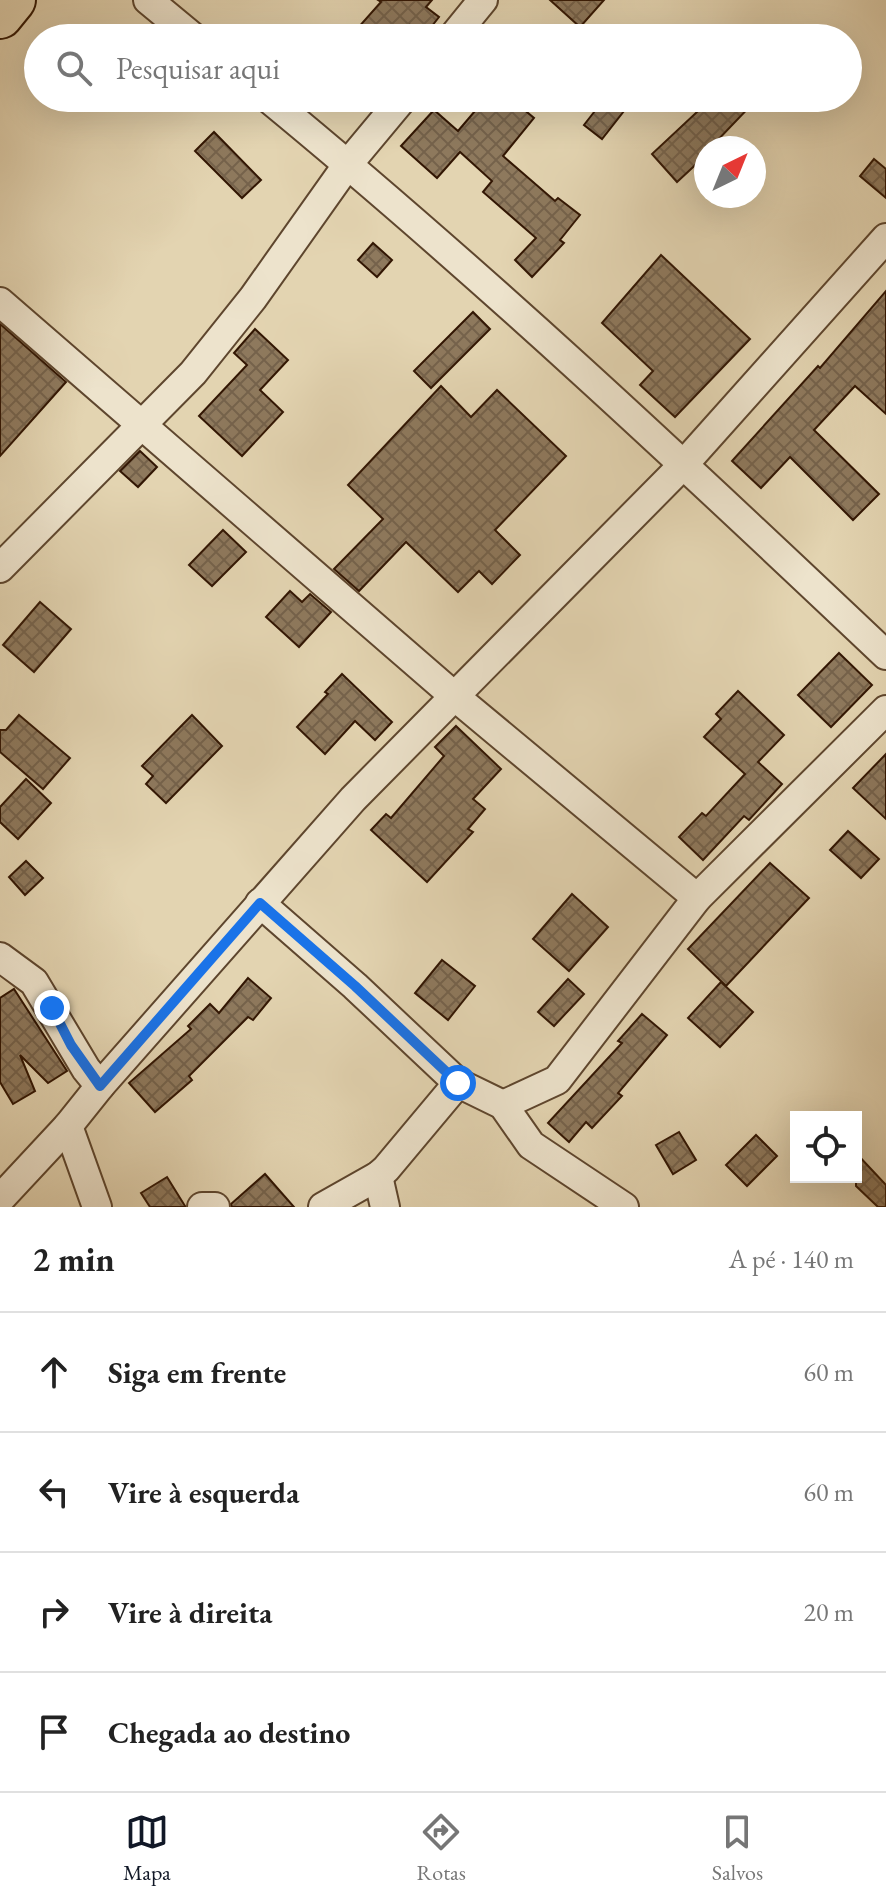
<!DOCTYPE html>
<html lang="pt">
<meta charset="utf-8">
<style>
body{margin:0;font-family:"EB Garamond",serif;background:#f6f6f6;color:#222}
.controls{position:absolute;right:24px;bottom:24px;display:grid;overflow:hidden;border-radius:0px;box-shadow:0 8px 32px #0002}
.controls button{width:72px;height:72px;display:grid;place-items:center;padding:0;border:0;border-bottom:2px solid #e0e0e0;background:#fff;color:#222;font:40px sans-serif}
.compass{position:absolute;left:694px;top:136px;width:72px;height:72px;border-radius:50%;background:#fff;box-shadow:0 8px 32px #0002;rotate:43deg}
.stop{position:absolute;width:24px;height:24px;margin:-18px;border:6px solid #1a73e8;border-radius:50%;background:#fff}
.stop.end{background:#1a73e8;border-color:#fff;box-shadow:0 2px 8px #0008}
.list{margin:0;padding:0;list-style:none}
h2{display:flex;justify-content:space-between;align-items:center;height:104px;margin:0;padding:0 32px;font-size:34px}
h2 small{font-size:26px;font-weight:400;color:#767676}
.list li{display:grid;grid-template-columns:52px 1fr auto;gap:24px;align-items:center;box-sizing:border-box;height:120px;padding:0 32px;border-top:2px solid #e0e0e0}
.list b{display:block;font-size:30px;white-space:nowrap}
.list em{font-size:26px;font-style:normal;color:#767676}
.icon{flex:none;width:44px;height:44px;fill:none;stroke:currentColor;stroke-width:2;stroke-linecap:round;stroke-linejoin:round}
.map{position:relative;flex:none;width:886px;height:1207px;overflow:hidden}
.search{position:absolute;background:#fff;box-shadow:0 8px 32px #0002;left:24px;right:24px;top:24px;height:88px;display:flex;align-items:center;gap:20px;box-sizing:border-box;padding:0 28px;border-radius:44px;color:#767676;font-size:30px}
.sheet{height:584px;background:#fff}
nav{display:flex;justify-content:space-around;align-items:center;box-sizing:border-box;height:112px;border-top:2px solid #e0e0e0;background:#fff;font-size:22px;color:#767676}
nav a{display:grid;justify-items:center;gap:4px}
nav .on{color:#111827}
.map>svg:first-child{display:block}
.building{fill:url(#building-cross-hatch);stroke:#321603;stroke-width:2}
.lines{fill:none;stroke-linecap:round;stroke-linejoin:round}
.street-casing{stroke:#5e462e;stroke-width:32}
.primary-casing{stroke:#321603;stroke-width:48}
.street{stroke:#ede3cc;stroke-width:28}
.primary{stroke:#e3d4b1;stroke-width:44}
.route{stroke:#1a73e8;stroke-width:10}
</style>
<div class="map">
<svg width="886" height="1207" viewBox="0 0 886 1207">
<defs>
<pattern id="building-cross-hatch" width="8" height="8" patternUnits="userSpaceOnUse" patternTransform="scale(2)"><rect width="8" height="8" fill="#8e795d"/><path d="M0 0l8 8M0 8l8-8" fill="none" stroke="#75624b"/></pattern>
</defs>
<rect width="100%" height="100%" fill="#e3d4b1"/>
<filter id="stains"><feTurbulence type="fractalNoise" baseFrequency=".0025" numOctaves="4"/><feColorMatrix values="0 0 0 0 .2 0 0 0 0 .09 0 0 0 0 .02 0 0 0 .5 -.17"/></filter>
<radialGradient id="worn" r=".72"><stop offset=".6" stop-color="#630" stop-opacity="0"/><stop offset="1" stop-color="#630" stop-opacity=".3"/></radialGradient>
<g class="building">
<polygon points="378,0 432,0 426,7 439,17 424,36 410,25 399,38 349,38 381,2"/>
<polygon points="550,0 604,0 580,27"/>
<polygon points="486,98 510,98 534,118 503,156 555,201 558,198 580,215 560,240 564,243 532,277 515,260 536,238 483,192 492,181 460,152 437,178 401,146 434,110 458,131"/>
<polygon points="605,98 624,111 602,139 584,125"/>
<polygon points="683,98 758,98 712,146 714,148 706,148 706,155 677,182 652,154 697,112"/>
<polygon points="214,132 261,180 242,198 195,151"/>
<polygon points="874,159 886,169 886,198 860,176"/>
<polygon points="373,243 392,260 377,277 358,260"/>
<polygon points="661,255 750,339 675,417 640,385 653,371 602,323"/>
<polygon points="886,291 886,414 855,386 814,430 879,494 853,520 790,457 761,488 732,461 818,366 820,368"/>
<polygon points="473,312 490,329 431,388 414,371"/>
<polygon points="0,324 66,382 0,456"/>
<polygon points="255,329 288,360 260,390 283,412 242,456 199,416 247,365 234,353"/>
<polygon points="441,386 471,417 497,390 566,456 495,530 520,555 492,584 479,571 458,592 406,542 359,591 334,569 383,519 348,485"/>
<polygon points="140,451 157,467 138,487 120,471"/>
<polygon points="223,530 246,552 212,586 189,565"/>
<polygon points="290,591 302,602 310,594 331,612 299,647 266,617"/>
<polygon points="40,602 71,629 34,672 3,645"/>
<polygon points="839,653 872,685 831,727 798,695"/>
<polygon points="342,674 392,722 375,740 355,721 325,754 297,727 328,694 325,692"/>
<polygon points="738,691 784,735 758,762 782,784 749,820 744,816 703,860 679,837 702,813 706,816 745,774 704,737 721,719 716,714"/>
<polygon points="19,715 70,758 43,789 0,752 0,730 6,730"/>
<polygon points="192,715 222,746 166,803 146,784 153,776 142,766"/>
<polygon points="456,726 501,769 473,799 485,809 468,829 473,832 427,882 371,830 386,814 391,818 444,756 435,747"/>
<polygon points="886,754 886,819 853,788"/>
<polygon points="26,779 51,803 18,839 0,822 0,807"/>
<polygon points="848,831 879,859 861,878 830,850"/>
<polygon points="26,861 43,878 25,895 9,877"/>
<polygon points="770,863 809,898 726,986 688,949"/>
<polygon points="572,894 608,927 569,971 533,939"/>
<polygon points="442,960 475,986 448,1020 415,993"/>
<polygon points="248,978 271,998 253,1020 248,1017 189,1076 192,1080 155,1112 129,1083 191,1029 188,1026 210,1004 219,1013"/>
<polygon points="568,979 584,994 554,1026 538,1012"/>
<polygon points="721,982 753,1012 720,1047 688,1018"/>
<polygon points="14,989 67,1071 48,1083 20,1055 35,1091 13,1104 0,1082 0,998"/>
<polygon points="642,1014 667,1035 618,1093 622,1096 592,1128 586,1122 569,1142 548,1123 622,1043 618,1041"/>
<polygon points="679,1132 696,1160 673,1174 656,1145"/>
<polygon points="756,1135 777,1156 747,1186 726,1165"/>
<polygon points="856,1153 886,1185 886,1207 878,1207 856,1186"/>
<polygon points="265,1174 294,1207 232,1207 231,1204"/>
<polygon points="167,1177 185,1206 185,1207 150,1207 141,1193"/>
</g>
<g class="lines">
<g class="street-casing">
<g id="street">
<polyline points="148,0 194,38"/>
<polyline points="452,38 483,0"/>
<path d="M268,98C482,274 684,464 886,655"/>
<polyline points="0,302 453,695 697,898"/>
<polyline points="0,568 193,373 253,298 348,164 403,98"/>
<polyline points="260,903 355,986 458,1083 503,1105 531,1145 624,1207"/>
<polyline points="0,957 34,982 86,1069 100,1086"/>
<polyline points="503,1105 557,1080 697,898 886,710"/>
<polyline points="68,1126 97,1207"/>
<polyline points="378,1176 385,1207"/>
<polyline points="0,1199 68,1126 100,1086 353,799 684,464 886,238"/>
<polyline points="202,1207 215,1207"/>
<polyline points="323,1207 378,1176 386,1169 458,1083"/>
</g>
</g>
<g class="primary-casing">
<polyline id="primary" points="0,16 13,0"/>
</g>
<use href="#street" class="street"/>
<use href="#primary" class="primary"/>
</g>
<g class="lines">
<polyline class="route" points="52,1008 71,1045 100,1086 260,903 355,986 458,1083"/>
</g>
<rect width="100%" height="100%" filter="url(#stains)"/>
<rect width="100%" height="100%" fill="url(#worn)"/>
</svg>
<div class="controls">
<button><svg class="icon" aria-label="locate" viewBox="0 0 24 24"><circle cx="12" cy="12" r="6"/><path d="M12 2v4M12 18v4M2 12h4M18 12h4"/></svg></button>
</div>
<svg class="compass" viewBox="-18 -18 36 36"><path d="M0-13l5 13h-10z" fill="#e53935"/><path d="M0 13l5-13h-10z" fill="#767676"/></svg>
<div class="stop" style="left:458px;top:1083px"></div>
<div class="stop end" style="left:52px;top:1008px"></div>
<div class="search"><svg class="icon" aria-label="search" viewBox="0 0 24 24"><circle cx="10" cy="10" r="6"/><path d="M15 15l6 6"/></svg>Pesquisar aqui</div>
</div>
<section class="sheet">
<h2>2 min<small>A pé · 140 m</small></h2>
<ul class="list">
<li><svg class="icon" aria-label="ahead" viewBox="0 0 24 24"><path d="M12 20V5M6 11l6-6 6 6"/></svg><div><b>Siga em frente</b></div><em>60 m</em></li>
<li><svg class="icon" aria-label="left" viewBox="0 0 24 24"><path d="M17 20v-9H6M10 6l-5 5 5 5"/></svg><div><b>Vire à esquerda</b></div><em>60 m</em></li>
<li><svg class="icon" aria-label="right" viewBox="0 0 24 24"><path d="M7 20v-9h11M14 6l5 5-5 5"/></svg><div><b>Vire à direita</b></div><em>20 m</em></li>
<li><svg class="icon" aria-label="arrive" viewBox="0 0 24 24"><path d="M6 21V4h12l-3 4 3 4H6"/></svg><div><b>Chegada ao destino</b></div></li>
</ul>
</section>
<nav>
<a class="on"><svg class="icon" aria-label="map" viewBox="0 0 24 24"><path d="M3 6l6-2 6 2 6-2v14l-6 2-6-2-6 2zM9 4v14M15 6v14"/></svg>Mapa</a>
<a><svg class="icon" aria-label="directions" viewBox="0 0 24 24"><path d="M12 3l9 9-9 9-9-9zM9 14v-3h6M13 9l2 2-2 2"/></svg>Rotas</a>
<a><svg class="icon" aria-label="saved" viewBox="0 0 24 24"><path d="M7 4h10v16l-5-4-5 4z"/></svg>Salvos</a>
</nav>
